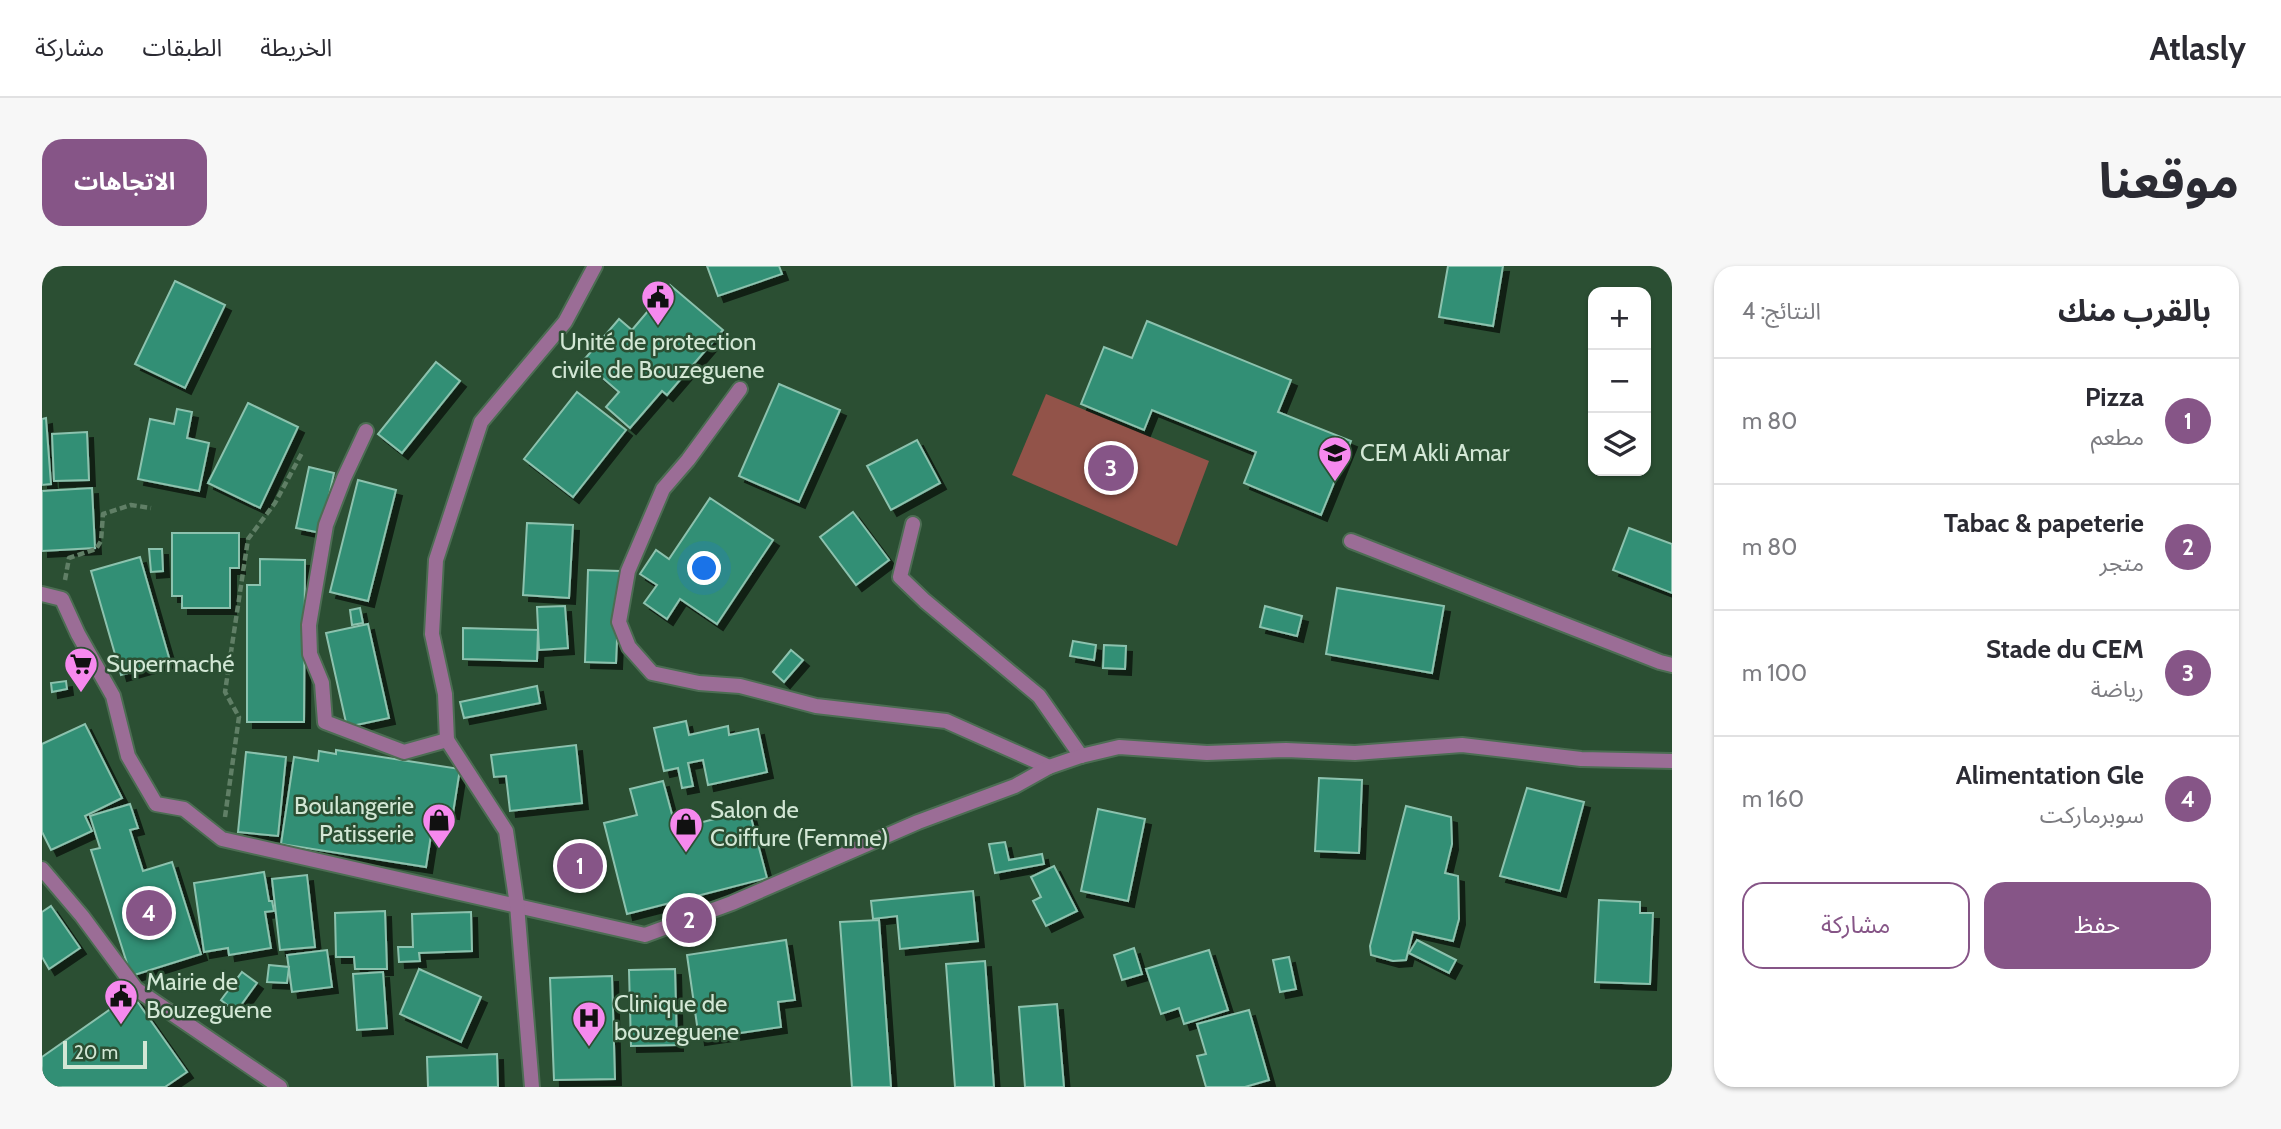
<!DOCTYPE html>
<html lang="ar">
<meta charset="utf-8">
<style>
body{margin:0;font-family:Cabin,"Noto Sans Arabic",sans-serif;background:#f7f7f7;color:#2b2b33;direction:rtl}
.controls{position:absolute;right:21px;top:21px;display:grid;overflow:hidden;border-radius:14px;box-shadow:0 2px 5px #0004}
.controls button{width:63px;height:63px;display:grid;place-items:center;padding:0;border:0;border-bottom:2px solid #e1e1e2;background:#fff;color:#2b2b33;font:35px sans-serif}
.scale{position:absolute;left:21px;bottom:18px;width:84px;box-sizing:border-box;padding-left:7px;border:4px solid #d2e7d5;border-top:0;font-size:19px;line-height:24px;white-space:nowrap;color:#d2e7d5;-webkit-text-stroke:5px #2b4f33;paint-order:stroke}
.you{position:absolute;left:663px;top:303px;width:24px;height:24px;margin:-18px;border:5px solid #fff;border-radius:50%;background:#1a73e8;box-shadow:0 0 0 10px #1a73e833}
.badge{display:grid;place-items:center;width:46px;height:46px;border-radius:50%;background:#865587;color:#fff;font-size:23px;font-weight:700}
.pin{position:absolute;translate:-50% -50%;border:4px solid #fff;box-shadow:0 2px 7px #0006}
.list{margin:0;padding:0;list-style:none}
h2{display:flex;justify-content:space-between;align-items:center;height:91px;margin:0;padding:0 28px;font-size:30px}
h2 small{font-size:23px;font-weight:400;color:#7c7c81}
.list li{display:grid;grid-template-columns:46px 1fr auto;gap:21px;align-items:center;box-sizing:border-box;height:126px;padding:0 28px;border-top:2px solid #e1e1e2}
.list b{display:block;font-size:26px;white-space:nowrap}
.list p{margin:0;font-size:23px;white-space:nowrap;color:#7c7c81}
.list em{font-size:23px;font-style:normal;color:#7c7c81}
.actions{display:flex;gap:14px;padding:21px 28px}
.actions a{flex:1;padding:16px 0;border:2px solid #865587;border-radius:21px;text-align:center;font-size:24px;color:#865587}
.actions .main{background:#865587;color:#fff}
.icon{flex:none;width:38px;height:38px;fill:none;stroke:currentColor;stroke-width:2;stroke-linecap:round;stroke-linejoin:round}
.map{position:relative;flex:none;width:1630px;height:821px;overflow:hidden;direction:ltr;border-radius:21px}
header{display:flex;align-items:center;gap:42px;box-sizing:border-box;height:98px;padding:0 35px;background:#fff;border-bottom:2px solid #e1e1e2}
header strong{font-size:33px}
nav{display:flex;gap:38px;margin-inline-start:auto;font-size:24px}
.intro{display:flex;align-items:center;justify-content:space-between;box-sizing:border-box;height:168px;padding:0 42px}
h1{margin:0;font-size:49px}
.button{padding:18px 32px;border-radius:21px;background:#865587;color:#fff;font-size:24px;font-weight:700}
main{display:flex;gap:42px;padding:0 42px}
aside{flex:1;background:#fff;border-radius:21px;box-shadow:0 2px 5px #0004}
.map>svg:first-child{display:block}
.green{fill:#925349}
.building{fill:#338f74;stroke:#8cc2ae;stroke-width:2;filter:url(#shadow)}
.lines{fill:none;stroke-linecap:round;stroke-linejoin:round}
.lane-casing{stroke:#4c6d53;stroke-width:18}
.street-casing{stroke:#4c6d53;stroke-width:18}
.path{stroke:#607f66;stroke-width:4.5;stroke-dasharray:7 3.5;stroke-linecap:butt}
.lane{stroke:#9b6d96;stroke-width:14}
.street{stroke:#9b6d96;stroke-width:14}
.labels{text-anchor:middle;stroke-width:5;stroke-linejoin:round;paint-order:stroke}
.poi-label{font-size:24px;fill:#d2e7d5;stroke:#2b4f33;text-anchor:start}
</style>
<header>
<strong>Atlasly</strong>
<nav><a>الخريطة</a><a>الطبقات</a><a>مشاركة</a></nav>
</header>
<div class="intro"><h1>موقعنا</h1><a class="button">الاتجاهات</a></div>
<main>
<aside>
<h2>بالقرب منك<small>النتائج: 4</small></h2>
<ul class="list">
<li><span class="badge">1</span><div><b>Pizza</b><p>مطعم</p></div><em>80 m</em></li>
<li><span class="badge">2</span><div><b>Tabac &amp; papeterie</b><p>متجر</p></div><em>80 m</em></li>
<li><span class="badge">3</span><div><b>Stade du CEM</b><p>رياضة</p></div><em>100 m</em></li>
<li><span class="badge">4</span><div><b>Alimentation Gle</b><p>سوبرماركت</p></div><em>160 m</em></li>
</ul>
<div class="actions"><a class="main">حفظ</a><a>مشاركة</a></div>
</aside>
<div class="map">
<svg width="1630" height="821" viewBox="0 0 1630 821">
<defs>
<filter id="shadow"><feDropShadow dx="6" dy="6" stdDeviation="0" flood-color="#0009"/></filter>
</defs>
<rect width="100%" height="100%" fill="#2b4f33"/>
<polygon class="green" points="1004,128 1167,195 1135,280 970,209"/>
<g class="building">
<polygon points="665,0 737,0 740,8 676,30"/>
<polygon points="1406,0 1461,0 1451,60 1397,51"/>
<polygon points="133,15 183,39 143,122 93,98"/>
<polygon points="628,19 681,64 625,129 620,125 588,162 564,141 577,126 541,95 577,53 590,64"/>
<polygon points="1105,55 1249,114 1236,146 1309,175 1279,249 1202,217 1214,186 1110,144 1102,164 1039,138 1062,81 1090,92"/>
<polygon points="394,96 418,115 360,187 336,168"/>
<polygon points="737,118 798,144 757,236 697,210"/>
<polygon points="535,126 584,164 531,231 482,193"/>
<polygon points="206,137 256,161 218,242 166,217"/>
<polygon points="135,143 150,146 145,172 167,177 157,225 96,213 108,153 132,158"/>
<polygon points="4,152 9,218 0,219 0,153"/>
<polygon points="45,166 47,214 12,215 10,168"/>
<polygon points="875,174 898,217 849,244 825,200"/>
<polygon points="267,201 292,207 279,267 254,262"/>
<polygon points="316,214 354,224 326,335 288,326"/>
<polygon points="50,222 53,282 0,285 0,225"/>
<polygon points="668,232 731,274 675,358 638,333 625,353 602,337 615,319 598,308 614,284 627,293"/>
<polygon points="811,246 847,294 814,319 778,271"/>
<polygon points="485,257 531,259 527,332 481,329"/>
<polygon points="1587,262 1630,278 1630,327 1571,304"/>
<polygon points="130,267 197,267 197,302 188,302 188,342 140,342 140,330 130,330"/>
<polygon points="107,283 120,283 121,305 109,306"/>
<polygon points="98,291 128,395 79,409 49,305"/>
<polygon points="218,293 263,294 262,456 205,456 205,319 218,319"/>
<polygon points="546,304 578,305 574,397 543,396"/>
<polygon points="1295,322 1402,340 1390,407 1284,388"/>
<polygon points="523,340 526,382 497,384 495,341"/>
<polygon points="1223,340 1260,350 1255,370 1218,361"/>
<polygon points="318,342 321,357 310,359 308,344"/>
<polygon points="326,358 347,452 305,461 284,367"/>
<polygon points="421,362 496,364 495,395 421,393"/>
<polygon points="1031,375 1054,379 1052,394 1028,390"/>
<polygon points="1062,379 1084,380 1083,403 1061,402"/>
<polygon points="749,384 761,394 742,416 731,406"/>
<polygon points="24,415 25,423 10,426 9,417"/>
<polygon points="495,420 498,437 422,452 418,436"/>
<polygon points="644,455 647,469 686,460 687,469 716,463 725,506 666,519 661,494 646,497 651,520 640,522 636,502 622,505 612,462"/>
<polygon points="43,458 80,532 43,550 50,565 9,584 0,566 0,478"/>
<polygon points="534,479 540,537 468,545 464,510 452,511 449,489"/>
<polygon points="294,484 418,503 411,547 393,544 384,601 239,578 252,491 276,495 277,485 294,488"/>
<polygon points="204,486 244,491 236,570 196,566"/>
<polygon points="1277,512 1320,514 1317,587 1273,585"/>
<polygon points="621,515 634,563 707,544 725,612 585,648 562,557 595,549 588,523"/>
<polygon points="1485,522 1542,536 1518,625 1458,610"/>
<polygon points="88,538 96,562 88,564 101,605 130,596 159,688 89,710 49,584 58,582 48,550"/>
<polygon points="1364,540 1409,551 1410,578 1403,607 1416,610 1417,653 1411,675 1371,666 1364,694 1351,695 1329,689 1328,680"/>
<polygon points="1056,543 1103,553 1086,635 1039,625"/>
<polygon points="963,576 967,594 1000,588 1002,598 953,607 947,578"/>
<polygon points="1012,600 1035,645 1004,660 991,635 999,631 989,611"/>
<polygon points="222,606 227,635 230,635 232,645 223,646 229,682 187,689 186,682 162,686 152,617"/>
<polygon points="265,609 273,681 238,684 230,613"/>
<polygon points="931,625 936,675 858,683 855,650 831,653 829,635"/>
<polygon points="1557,634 1598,636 1598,647 1611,647 1608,718 1553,716"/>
<polygon points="9,640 38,682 7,703 0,691 0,646"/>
<polygon points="343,645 345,703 313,703 312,691 294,691 293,647"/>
<polygon points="429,646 430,685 377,687 378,695 357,696 356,681 371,681 370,648"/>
<polygon points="837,654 849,821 810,821 798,656"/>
<polygon points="744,674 753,734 736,736 739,761 657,773 645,689"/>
<polygon points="1375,674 1414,694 1407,707 1367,687"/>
<polygon points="1092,682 1100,708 1080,714 1072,689"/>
<polygon points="285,684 290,721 250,726 245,689"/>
<polygon points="1167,684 1186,744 1142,758 1137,742 1119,748 1104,703"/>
<polygon points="1247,691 1254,723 1238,726 1231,694"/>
<polygon points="943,695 952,821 913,821 904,698"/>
<polygon points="227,699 247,701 245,717 225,716"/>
<polygon points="377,703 439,731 419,776 358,748"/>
<polygon points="633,703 635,779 589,780 587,704"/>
<polygon points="200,706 215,717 194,746 179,734"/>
<polygon points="341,706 345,762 315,764 311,708"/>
<polygon points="570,710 573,813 512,814 508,712"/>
<polygon points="90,728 145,806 123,821 6,821 0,813 0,791"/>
<polygon points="1015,738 1022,821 983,821 977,741"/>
<polygon points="1207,744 1227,814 1203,821 1164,821 1155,790 1164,788 1155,758"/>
<polygon points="455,788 456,821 386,821 385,791"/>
</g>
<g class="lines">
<g class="lane-casing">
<polyline id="lane" points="1309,275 1618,396 1630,399"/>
</g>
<g class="street-casing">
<g id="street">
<polyline points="698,123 646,194 621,223 586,305 577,356 587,381 610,407 657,417 698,420 774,440 904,455 1007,501"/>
<polyline points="324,165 302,212 284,259 267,359 268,388 280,417 283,456 362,486 405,474"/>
<polyline points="871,258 858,311 883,335 997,430 1039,490"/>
<polyline points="0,328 20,333 36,368 71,430 86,490 114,538 142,543 180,573 603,669 690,637 876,556 973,520 1007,501 1039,490 1077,481 1165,487 1244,484 1313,487 1420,479 1539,493 1630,495"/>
<polyline points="0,603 40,650 94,723 238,821"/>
<polyline points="490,821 475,639 464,565 405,474 403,428 390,368 394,294 439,156 523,56 553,0"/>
</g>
</g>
<g class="path">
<polyline points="23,314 27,292 54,283 59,275 61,248 89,239 109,242"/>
<polyline points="183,551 197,451 183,426 206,273 233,237 261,185"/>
</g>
<use href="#lane" class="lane"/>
<use href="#street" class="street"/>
</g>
<defs>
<g id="civic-pin" transform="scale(1.75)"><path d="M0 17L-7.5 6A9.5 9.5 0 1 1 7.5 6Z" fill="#f689ee" stroke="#2b4f33"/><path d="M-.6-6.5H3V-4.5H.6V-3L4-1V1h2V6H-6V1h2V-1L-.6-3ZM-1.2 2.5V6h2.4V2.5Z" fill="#111"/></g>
<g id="school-pin" transform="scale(1.75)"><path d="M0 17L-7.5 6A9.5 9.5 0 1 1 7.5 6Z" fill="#f689ee" stroke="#2b4f33"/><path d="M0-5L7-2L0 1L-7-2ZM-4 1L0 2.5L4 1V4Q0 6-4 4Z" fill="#111"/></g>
<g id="supermarket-pin" transform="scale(1.75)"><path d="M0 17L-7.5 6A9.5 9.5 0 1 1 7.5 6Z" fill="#f689ee" stroke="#2b4f33"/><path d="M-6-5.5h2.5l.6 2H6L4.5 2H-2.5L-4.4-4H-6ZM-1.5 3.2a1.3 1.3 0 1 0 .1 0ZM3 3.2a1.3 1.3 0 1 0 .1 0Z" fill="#111"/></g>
<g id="shop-pin" transform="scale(1.75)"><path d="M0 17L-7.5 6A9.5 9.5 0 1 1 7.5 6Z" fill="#f689ee" stroke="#2b4f33"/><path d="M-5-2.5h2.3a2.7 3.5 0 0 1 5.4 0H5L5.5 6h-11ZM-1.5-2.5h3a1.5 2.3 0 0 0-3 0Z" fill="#111"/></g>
<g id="hospital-pin" transform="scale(1.75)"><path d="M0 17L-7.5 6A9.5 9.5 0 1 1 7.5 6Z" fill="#f689ee" stroke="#2b4f33"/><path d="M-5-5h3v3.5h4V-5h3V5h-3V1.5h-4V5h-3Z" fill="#111"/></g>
</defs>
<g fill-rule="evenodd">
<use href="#civic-pin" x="616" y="31"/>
<use href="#school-pin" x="1293" y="187"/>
<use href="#supermarket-pin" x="39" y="398"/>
<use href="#shop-pin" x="397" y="554"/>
<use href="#shop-pin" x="644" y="558"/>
<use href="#civic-pin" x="79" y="730"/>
<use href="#hospital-pin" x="547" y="752"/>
</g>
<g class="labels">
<g class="poi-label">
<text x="616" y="84" text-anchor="middle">Unité de protection<tspan x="616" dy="28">civile de Bouzeguene</tspan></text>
<text x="1318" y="195">CEM Akli Amar</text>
<text x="64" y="406">Supermaché</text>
<text x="372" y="548" text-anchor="end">Boulangerie<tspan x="372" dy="28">Patisserie</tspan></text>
<text x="668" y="552">Salon de<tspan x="668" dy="28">Coiffure (Femme)</tspan></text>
<text x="104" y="724">Mairie de<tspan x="104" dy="28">Bouzeguene</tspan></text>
<text x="572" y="746">Clinique de<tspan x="572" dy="28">bouzeguene</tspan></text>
</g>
</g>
</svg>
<div class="controls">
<button>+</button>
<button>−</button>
<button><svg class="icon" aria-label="layers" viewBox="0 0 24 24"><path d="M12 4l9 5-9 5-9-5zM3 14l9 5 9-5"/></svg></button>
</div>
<div class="scale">20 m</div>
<div class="you"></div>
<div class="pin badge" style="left:538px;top:600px">1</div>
<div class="pin badge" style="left:647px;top:654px">2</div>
<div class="pin badge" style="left:1069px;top:202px">3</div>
<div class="pin badge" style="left:107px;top:647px">4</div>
</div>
</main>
